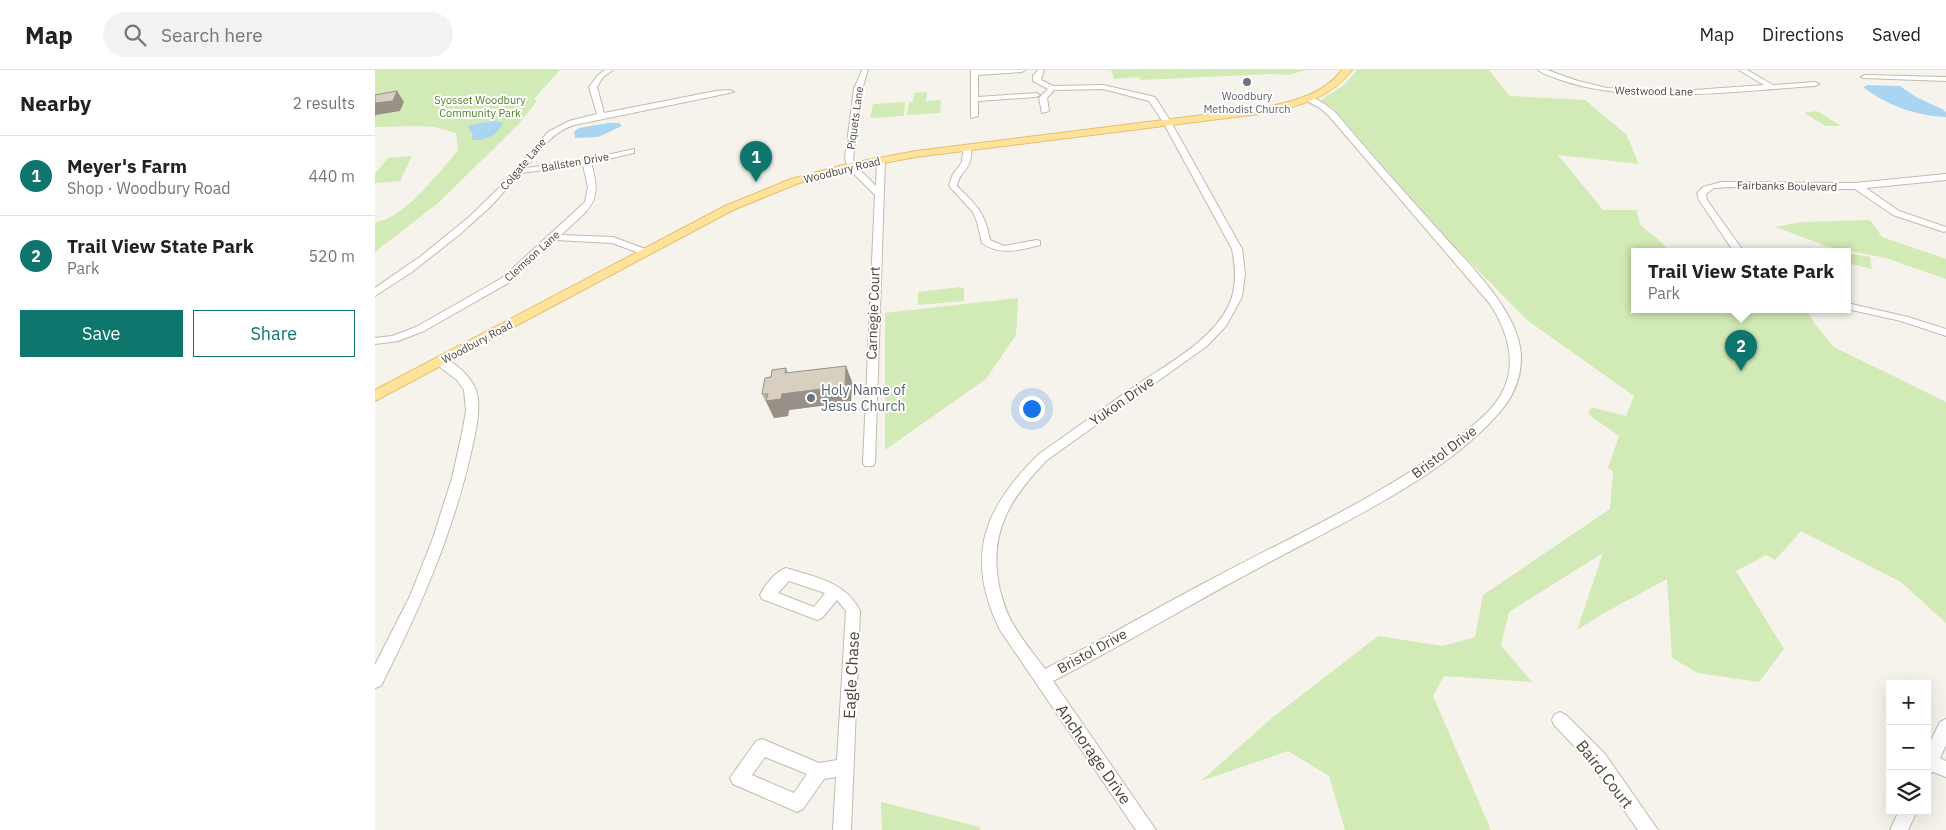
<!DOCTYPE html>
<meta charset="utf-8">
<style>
body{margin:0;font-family:"IBM Plex Sans",sans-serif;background:#f2f2f2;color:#222}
.controls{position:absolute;right:15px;bottom:15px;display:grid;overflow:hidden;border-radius:0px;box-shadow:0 5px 20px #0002}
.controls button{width:45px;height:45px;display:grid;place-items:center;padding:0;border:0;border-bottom:1px solid #e0e0e0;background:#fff;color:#222;font:25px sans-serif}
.you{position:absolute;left:656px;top:338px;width:18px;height:18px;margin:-12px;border:4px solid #fff;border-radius:50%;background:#1a73e8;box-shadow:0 0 0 8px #1a73e833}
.badge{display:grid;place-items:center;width:32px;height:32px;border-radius:50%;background:#0f766e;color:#fff;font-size:16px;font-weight:700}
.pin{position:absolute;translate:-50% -41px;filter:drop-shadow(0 1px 2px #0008)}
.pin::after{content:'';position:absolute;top:26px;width:18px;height:15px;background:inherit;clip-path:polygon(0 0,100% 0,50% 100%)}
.popup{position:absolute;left:1256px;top:178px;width:220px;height:65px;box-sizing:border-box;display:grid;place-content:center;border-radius:0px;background:#fff;filter:drop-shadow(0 1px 4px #0005);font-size:16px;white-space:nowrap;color:#767676}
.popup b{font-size:19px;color:#222}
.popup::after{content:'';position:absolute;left:50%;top:100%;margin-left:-10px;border:10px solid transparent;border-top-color:#fff}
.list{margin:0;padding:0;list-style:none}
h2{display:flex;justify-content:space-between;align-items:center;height:65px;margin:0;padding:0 20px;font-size:21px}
h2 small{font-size:16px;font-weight:400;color:#767676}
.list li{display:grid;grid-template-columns:32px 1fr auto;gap:15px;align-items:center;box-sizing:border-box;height:80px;padding:0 20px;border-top:1px solid #e0e0e0}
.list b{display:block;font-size:19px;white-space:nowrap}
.list p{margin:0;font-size:16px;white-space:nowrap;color:#767676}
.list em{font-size:16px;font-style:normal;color:#767676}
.actions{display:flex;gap:10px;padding:15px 20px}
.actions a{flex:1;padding:11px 0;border:1px solid #0f766e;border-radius:0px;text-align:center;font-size:18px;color:#0f766e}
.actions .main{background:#0f766e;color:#fff}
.icon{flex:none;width:28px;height:28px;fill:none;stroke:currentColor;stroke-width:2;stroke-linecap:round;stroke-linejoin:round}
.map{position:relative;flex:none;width:1571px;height:760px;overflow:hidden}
header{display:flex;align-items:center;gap:30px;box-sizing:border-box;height:70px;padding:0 25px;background:#fff;border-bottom:1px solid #e0e0e0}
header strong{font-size:24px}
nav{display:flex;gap:28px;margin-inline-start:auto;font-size:18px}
.search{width:350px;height:45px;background:#f2f2f2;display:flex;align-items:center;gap:12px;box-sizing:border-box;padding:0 18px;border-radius:28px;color:#767676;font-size:19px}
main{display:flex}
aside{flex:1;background:#fff}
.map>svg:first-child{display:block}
.green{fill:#d2eab5}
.water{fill:#a9d4f2}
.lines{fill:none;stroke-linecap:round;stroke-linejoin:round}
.minor-casing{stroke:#c2bbae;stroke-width:2}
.major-casing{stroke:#e6c16a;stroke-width:2}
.minor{fill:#fff;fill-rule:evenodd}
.major{fill:#ffe39c;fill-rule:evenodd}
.wall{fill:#bab2a6}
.shaded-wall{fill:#979187}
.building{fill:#d8cfc1;stroke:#979187}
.worship-dot{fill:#6b7280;stroke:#fff;stroke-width:2}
.labels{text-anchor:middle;stroke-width:4;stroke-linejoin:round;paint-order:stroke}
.far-street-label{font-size:11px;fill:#4b4439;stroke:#fff}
.far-worship-label{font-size:11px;fill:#5b616d;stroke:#fff}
.far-park-label{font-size:11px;fill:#4a7f2a;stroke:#fff}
.street-label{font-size:14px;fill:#4b4439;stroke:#fff}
.worship-label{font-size:14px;fill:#5b616d;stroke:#fff;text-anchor:start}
.near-street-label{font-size:16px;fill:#4b4439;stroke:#fff}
</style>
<header>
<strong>Map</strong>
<div class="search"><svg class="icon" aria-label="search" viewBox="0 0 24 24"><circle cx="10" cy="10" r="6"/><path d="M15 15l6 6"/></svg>Search here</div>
<nav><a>Map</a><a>Directions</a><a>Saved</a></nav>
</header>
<main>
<aside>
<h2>Nearby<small>2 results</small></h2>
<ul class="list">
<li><span class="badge">1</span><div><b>Meyer's Farm</b><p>Shop · Woodbury Road</p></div><em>440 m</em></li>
<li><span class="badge">2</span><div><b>Trail View State Park</b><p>Park</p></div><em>520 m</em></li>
</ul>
<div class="actions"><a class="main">Save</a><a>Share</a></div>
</aside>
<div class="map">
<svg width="1571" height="760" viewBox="0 0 1571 760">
<rect width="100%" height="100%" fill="#f6f3ec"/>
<g class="green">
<path d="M0,0H185L159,29L162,31L143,55L63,133L0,182V153C4,150 9,151 14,148C37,136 66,101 83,80L81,63L60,57L40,56L0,57Z"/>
<polygon points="736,0 931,0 914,5 895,4 766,10 764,7 739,9"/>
<polygon points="982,0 1114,0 1135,26 1210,30 1251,64 1264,94 1183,85 1228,140 1261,140 1266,156 1283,169 1295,182 1260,182 1260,240 1432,240 1440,254 1459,277 1571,332 1571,553 1526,512 1426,461 1400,490 1391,485 1361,501 1409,579 1384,612 1323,603 1297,588 1292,509 1229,543 1202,560 1228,483 1134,542 1126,575 1157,612 1069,606 1058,626 1116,760 970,760 954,706 913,681 826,711 897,648 1003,566 1068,576 1100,567 1108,525 1235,439 1238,401 1233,398 1244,366 1213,344 1216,337 1251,346 1259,326 1152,250 1077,174 958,38 948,32 947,29 969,15"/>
<polygon points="552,22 551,31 566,30 565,43 532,45 534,32 538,31 539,23"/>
<polygon points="530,32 529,46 495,48 498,34"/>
<polygon points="1441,41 1444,42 1466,56 1451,56 1429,43"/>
<polygon points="37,86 25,111 0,113 0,104 13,88"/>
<polygon points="1495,150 1507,167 1571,189 1571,209 1511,188 1454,177 1400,157 1427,152"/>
<polygon points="1472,183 1495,187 1497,199 1472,193"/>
<polygon points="585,217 589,219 589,231 543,235 543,222"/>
<polygon points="643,228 641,265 611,309 510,380 510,243"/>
<polygon points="506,732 605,757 605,760 507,760"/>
</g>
<g class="water">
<path d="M1492,15L1525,16L1541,27L1567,39L1571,42V47C1542,46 1511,35 1488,17Z"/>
<path d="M120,51L128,53C122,66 110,71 97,70L98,65L93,57L95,55Z"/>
<polygon points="233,53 244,53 247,56 223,67 200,68 199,62 204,58"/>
</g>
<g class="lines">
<g class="minor-casing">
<g id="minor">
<path d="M230,0H238L228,7L222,17L229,43L341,21L355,20L359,22L199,55C176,63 166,79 151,98L200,92L259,79V83L216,93C229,134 214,138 186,165L238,167L273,180V184H267L237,173L181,170L135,212L49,261L23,271L0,274V268L17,266L41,257L127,208L210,132L213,117L208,95L146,103L115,137L85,164L37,202L0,226V218L46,186L94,147L129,113L173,62L194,51L222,44L214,17L223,5Z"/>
<polygon points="487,0 493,0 487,19 478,88 480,95 501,116 502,90 506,88 510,90 500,393 498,396 490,396 488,393 500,125 473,98 470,88 479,19"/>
<polygon points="596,0 650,0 647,2 603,5 603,27 661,23 665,25 661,27 603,31 603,46 596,48"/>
<path d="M663,0H669L666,10L678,16L728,15L780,27L796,52L867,179L870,204L867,227L851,256L832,276L672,390C635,428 612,464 625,520C628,531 631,542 637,552C646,569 659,584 670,599C725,571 778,540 833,511C915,467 1013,424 1085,366C1100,354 1118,340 1127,323C1143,293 1132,260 1115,234L954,46L945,38L930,30V26C941,26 952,36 960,42C992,80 1025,117 1058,154C1086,186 1138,234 1145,277C1149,302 1140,325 1124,343C1067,408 967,453 891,494C819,532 750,574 678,611L781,760H761L625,560C589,487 609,438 664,384C696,361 728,339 760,316C792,294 836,272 854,235C862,217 861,198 857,179L788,52L774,31L728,19L679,20L672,28L674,41L667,43L664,28L673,19L658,11V6Z"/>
<path d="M1163,0H1172L1203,11L1232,18L1319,20L1389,15L1364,0H1372L1398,15L1440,12L1444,14L1440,16C1362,21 1257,36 1183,9C1176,6 1168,4 1163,0Z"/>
<polygon points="1490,5 1571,7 1571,11 1488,8 1486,7"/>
<path d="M589,75L596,77C598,102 585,98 582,116C601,135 610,142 615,170L629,176L662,170L665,171V175C645,180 625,186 607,173L602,152L598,142L574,116L577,106L587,92Z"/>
<polygon points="1571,104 1571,110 1491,118 1524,141 1571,157 1571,161 1569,162 1518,145 1480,119 1411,119 1355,117 1339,118 1331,124 1332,130 1369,182 1359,182 1324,130 1322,123 1328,117 1346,112 1480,113"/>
<polygon points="1472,233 1533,247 1571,259 1571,266 1526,251 1472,239"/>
<path d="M65,287C79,291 96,306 101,320C107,339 100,364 96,383C77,466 44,541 6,616L0,618V595L35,526L58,468L77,408L87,363L91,341L89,320L82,310L61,294L59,291L61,288Z"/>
<path d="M411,498C440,507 471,512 485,541L476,760H458L461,707L449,709L428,739L422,742L358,714L355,708L381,671L387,669L444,693L462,690L471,541L462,530L447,548L442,550L387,529L385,525C389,516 401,501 411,498ZM414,511L450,523L439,537L403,523ZM390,687L432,704L419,723L377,705Z"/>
<polygon points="1185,642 1191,645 1230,684 1283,760 1263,760 1218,696 1179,655 1177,650 1179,645"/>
<polygon points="1571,649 1571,675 1565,688 1571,691 1571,707 1558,702 1552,705 1552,678 1565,652"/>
<polygon points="1524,741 1542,741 1533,760 1515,760"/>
</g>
</g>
<g class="major-casing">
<path id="major" d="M967,0H977C956,28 924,36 892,43L541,87L477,99L424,113L358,140L0,331V320L350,136L416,109L476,93L541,81L892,37C920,31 949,24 967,0Z"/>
</g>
<use href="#minor" class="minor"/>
<use href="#major" class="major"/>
</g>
<polygon class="wall" points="471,296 477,312 476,332 414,340 413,346 399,348 387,324 396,307 411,298 413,303"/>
<g class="shaded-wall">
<polygon points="22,21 29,32 25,41 1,45 0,46 0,33"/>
<polygon points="471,296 477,312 476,332 414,340 413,346 399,348 391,331"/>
</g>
<g class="building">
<polygon points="22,21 18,31 0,33 0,25"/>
<polygon points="471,296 470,316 407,324 406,329 391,331 393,324 387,324 390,308 396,307 397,300 411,298 410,303"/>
</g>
<g class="worship-dot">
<circle cx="872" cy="12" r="5"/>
<circle cx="436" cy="328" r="5"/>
</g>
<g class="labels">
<g class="far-street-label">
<text transform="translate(1279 21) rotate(1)" y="4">Westwood Lane</text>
<text transform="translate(480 48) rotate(-82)" y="4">Piquets Lane</text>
<text transform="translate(200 92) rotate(-10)" y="4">Ballsten Drive</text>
<text transform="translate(148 94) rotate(-50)" y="4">Colgate Lane</text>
<text transform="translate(467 100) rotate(-14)" y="4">Woodbury Road</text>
<text transform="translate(1412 116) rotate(1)" y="4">Fairbanks Boulevard</text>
<text transform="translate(157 186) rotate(-42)" y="4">Clemson Lane</text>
<text transform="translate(102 272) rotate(-28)" y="4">Woodbury Road</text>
</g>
<g class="far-worship-label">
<text x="872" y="30">Woodbury<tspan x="872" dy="13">Methodist Church</tspan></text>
</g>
<g class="far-park-label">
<text x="105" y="34">Syosset Woodbury<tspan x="105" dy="13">Community Park</tspan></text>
</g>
<g class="street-label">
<text transform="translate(498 243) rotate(-88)" y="5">Carnegie Court</text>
<text transform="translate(747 331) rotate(-35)" y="5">Yukon Drive</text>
<text transform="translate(1069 382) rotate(-37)" y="5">Bristol Drive</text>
<text transform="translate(717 581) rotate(-29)" y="5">Bristol Drive</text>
</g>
<g class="worship-label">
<text x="446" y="325">Holy Name of<tspan x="446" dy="16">Jesus Church</tspan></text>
</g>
<g class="near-street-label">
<text transform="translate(476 605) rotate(-87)" y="6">Eagle Chase</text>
<text transform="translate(719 684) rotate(55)" y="6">Anchorage Drive</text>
<text transform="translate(1230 704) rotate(52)" y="6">Baird Court</text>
</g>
</g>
</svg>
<div class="controls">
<button>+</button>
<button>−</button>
<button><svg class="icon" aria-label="layers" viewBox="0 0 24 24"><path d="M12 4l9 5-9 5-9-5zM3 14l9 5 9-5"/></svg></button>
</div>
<div class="you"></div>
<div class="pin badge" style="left:381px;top:112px">1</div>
<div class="pin badge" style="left:1366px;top:301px">2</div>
<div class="popup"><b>Trail View State Park</b>Park</div>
</div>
</main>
